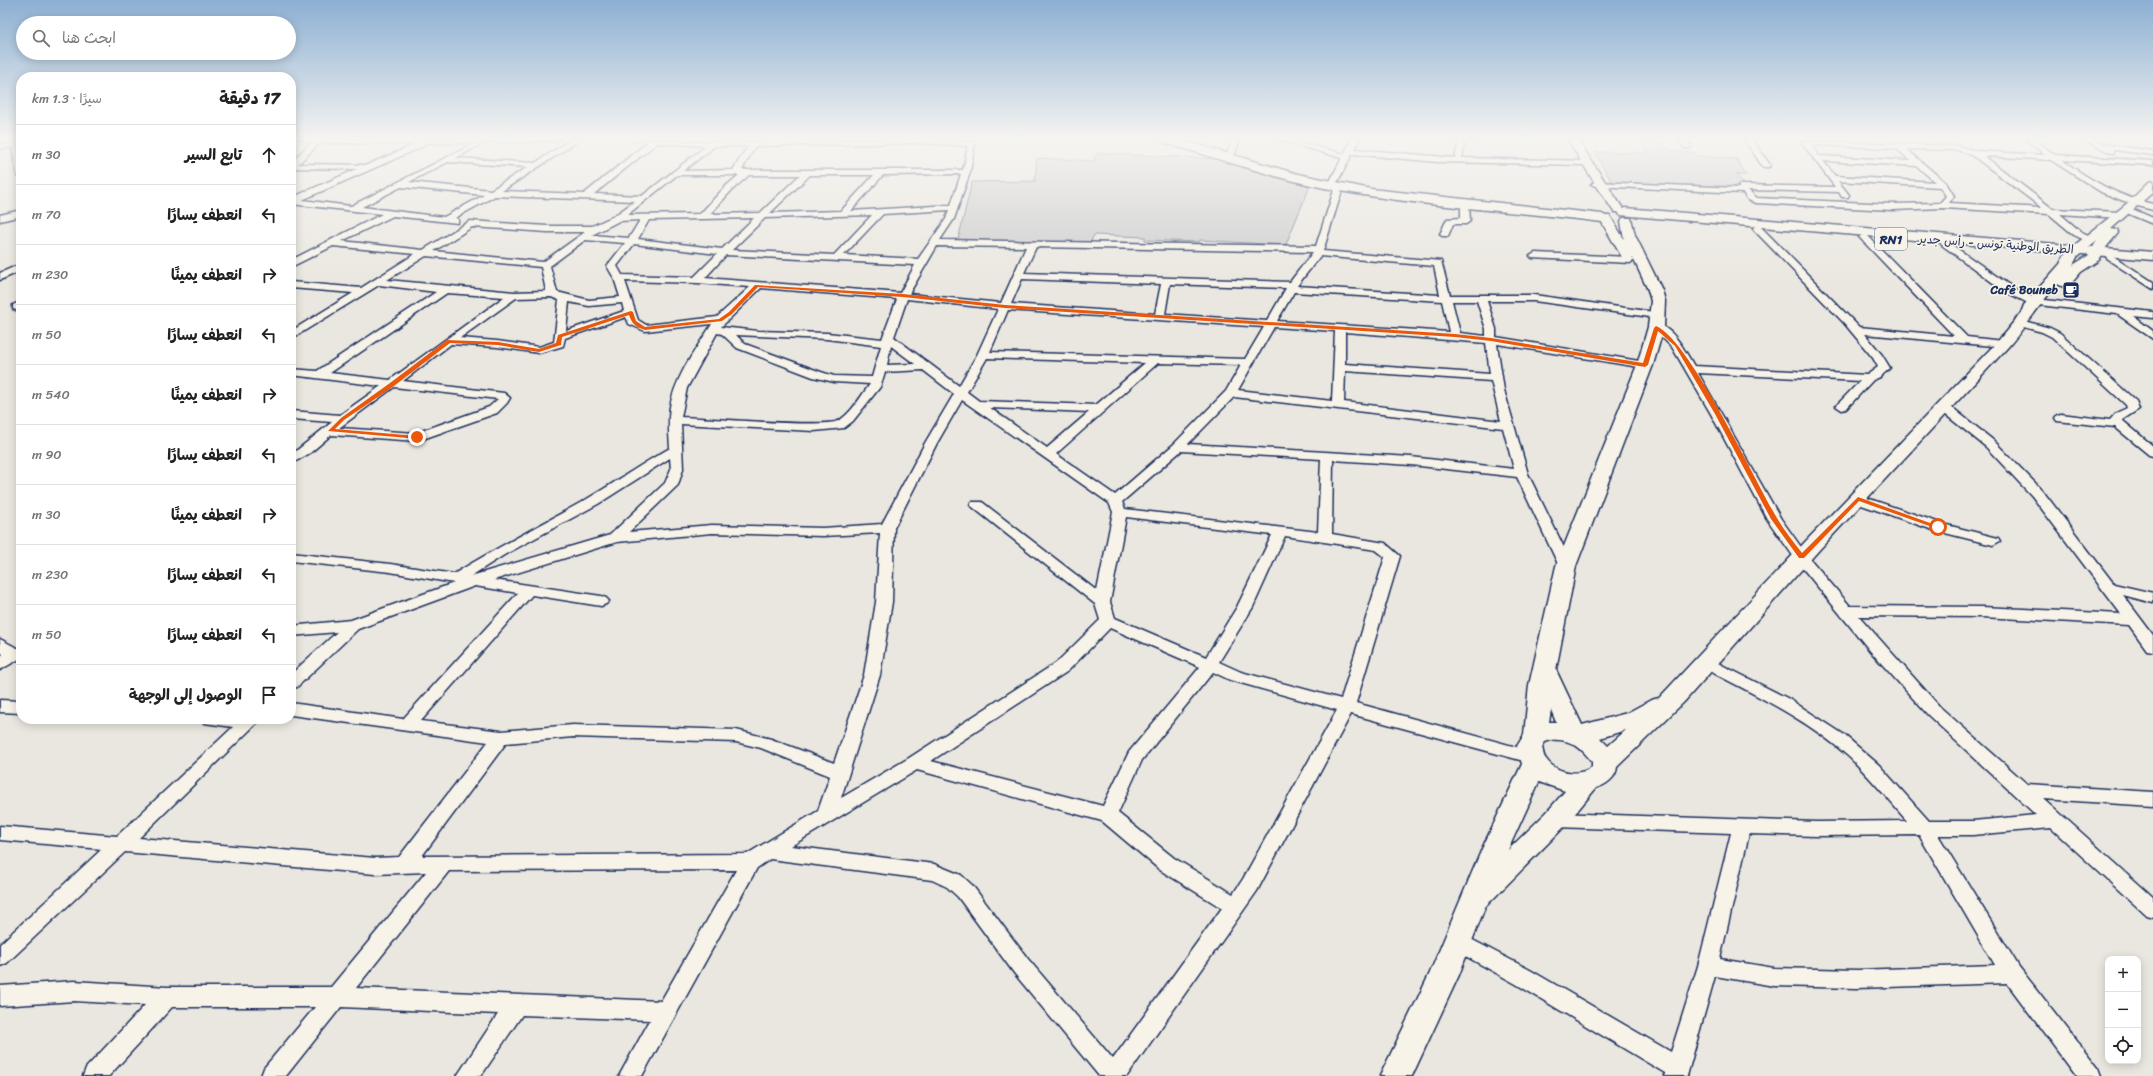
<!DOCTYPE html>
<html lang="ar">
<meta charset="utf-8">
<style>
body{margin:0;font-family:Sriracha,"Playpen Sans Arabic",sans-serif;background:#f6f6f6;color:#222;direction:rtl}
.controls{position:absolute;right:12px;bottom:12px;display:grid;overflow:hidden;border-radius:8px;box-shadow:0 2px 10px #0003}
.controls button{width:36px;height:36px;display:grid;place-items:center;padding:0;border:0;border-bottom:1px solid #e0e0e0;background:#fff;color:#222;font:20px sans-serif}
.stop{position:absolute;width:12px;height:12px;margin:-9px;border:3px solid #ea580c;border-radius:50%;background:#fff}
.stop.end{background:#ea580c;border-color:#fff;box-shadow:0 1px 4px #0008}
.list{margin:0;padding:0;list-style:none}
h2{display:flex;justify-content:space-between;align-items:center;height:52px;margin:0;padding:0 16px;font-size:17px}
h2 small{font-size:13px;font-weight:400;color:#767676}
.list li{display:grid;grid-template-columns:26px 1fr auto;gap:12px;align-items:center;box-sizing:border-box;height:60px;padding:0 16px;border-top:1px solid #e0e0e0}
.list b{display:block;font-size:15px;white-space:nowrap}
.list em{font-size:13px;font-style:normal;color:#767676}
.icon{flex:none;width:22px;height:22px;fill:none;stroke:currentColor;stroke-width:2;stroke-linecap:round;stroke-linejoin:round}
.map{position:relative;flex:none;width:2153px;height:1076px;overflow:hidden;direction:ltr}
.search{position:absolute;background:#fff;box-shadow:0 2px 10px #0003;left:16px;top:16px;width:280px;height:44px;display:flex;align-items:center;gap:10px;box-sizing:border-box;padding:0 14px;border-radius:22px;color:#767676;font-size:15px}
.panel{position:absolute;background:#fff;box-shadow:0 2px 10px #0003;left:16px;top:72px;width:280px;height:652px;border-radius:16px;direction:rtl}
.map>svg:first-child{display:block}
.green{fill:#cbcccd;stroke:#737e96}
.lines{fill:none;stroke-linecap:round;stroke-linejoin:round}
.minor-casing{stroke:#1b2f5e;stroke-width:3}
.tertiary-casing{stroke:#1b2f5e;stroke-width:3}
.secondary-casing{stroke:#1b2f5e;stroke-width:3}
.primary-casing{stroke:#1b2f5e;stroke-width:3}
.minor{fill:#f7f3e8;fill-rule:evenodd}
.tertiary{fill:#f7f3e8;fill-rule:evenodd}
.secondary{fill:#f7f3e8;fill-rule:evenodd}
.primary{fill:#f7f3e8;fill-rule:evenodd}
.route{fill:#ea580c}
.labels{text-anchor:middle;stroke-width:3.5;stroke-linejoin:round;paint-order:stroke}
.far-street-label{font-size:12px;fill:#1b2f5e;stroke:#f7f3e8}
.far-poi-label{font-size:12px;font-weight:bold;fill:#1b2f5e;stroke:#f7f3e8;text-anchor:end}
.shield{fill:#f7f3e8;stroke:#5d6a87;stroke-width:1}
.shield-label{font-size:13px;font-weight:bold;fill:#1b2f5e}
</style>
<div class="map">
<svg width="2153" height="1076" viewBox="0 0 2153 1076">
<rect width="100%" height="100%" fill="#eae7e0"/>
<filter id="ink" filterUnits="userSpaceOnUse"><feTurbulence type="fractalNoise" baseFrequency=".025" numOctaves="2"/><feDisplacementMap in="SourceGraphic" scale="8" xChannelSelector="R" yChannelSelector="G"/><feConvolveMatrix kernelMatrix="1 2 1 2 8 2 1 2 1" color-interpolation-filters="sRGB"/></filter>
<g filter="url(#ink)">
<g class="green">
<polygon points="1640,141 1665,143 1668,150 1695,153 1697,156 1737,159 1746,175 1736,175 1745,185 1736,185 1733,188 1612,183 1595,152 1647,153"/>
<polygon points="1097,153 1218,159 1310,186 1286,244 1282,245 1200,240 1199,242 1145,240 1145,237 1094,235 1090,243 963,241 958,240 972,182 1035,181 1037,158 1094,161"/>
</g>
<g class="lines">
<g class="minor-casing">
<g id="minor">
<polygon points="12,139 20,139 21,141 21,178 17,176 12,147 0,149 0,145 12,142"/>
<path d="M301,139H561L557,141L485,142L456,158L535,163L572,139H581L502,191L584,194L648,142L635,141L631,139L705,142C712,142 716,139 724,139L721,142L938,139L937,140L975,142L970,172L954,219L940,240L1316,246L1335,187L1339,185L1343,187L1323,251L1441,261L1450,295H1534L1661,313L1662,315L1657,318L1534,301H1487L1496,329V337L1645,362L1651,365L1645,368L1497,344L1504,390L1528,474L1573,566L1571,569H1561L1559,566L1517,477L1411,465L1333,460L1332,534L1385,543L1400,556L1356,703L1531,751L1537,752L1540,757L1537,762L1531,763L1351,714L1257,891L1127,1076H1099L1014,973L958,897L947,887L932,880L770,859L757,868L642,1076H619L650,1020L522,1015L481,1076H457L498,1014L341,1007L286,1076H261L264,1068L315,1007H172L109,1076H83L86,1068L145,1005L74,1001L0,1006V986L74,981L167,987H331L426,872L375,874L125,852L7,963L0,966V944L102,849L0,840V826L117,836L233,727L204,723L202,719H261L139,838L375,858L399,857L488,742L291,715V703L403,719L518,593L475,586L358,629L297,687L291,689V674L337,632L291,636V626L351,620L454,583L390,572L291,561V553L390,564L454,574C498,547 543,524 587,499C615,483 641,464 670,448C669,434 668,420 670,407C675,377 696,349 712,324L645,331L629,324L626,317L565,338L563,346L539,353L497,347L451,344L403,381L504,393L510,398L507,403L497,413L417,441L331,435L310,453L291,464V455L332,422L291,419V411L340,415L381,386L291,375V369L317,371L436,292L379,285L291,339V331L353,293L291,288V282L361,288L415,254L333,246L291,267V260L382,214L291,204V198L357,169L291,168V162L312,142ZM320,143L416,144L367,165L298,164ZM424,143H475L351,206L302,200L424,146ZM657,143L706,146L642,196L594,194ZM922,143L968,146L963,170H742L755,146ZM715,146H748L733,170L683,171ZM448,162L528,167L491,190L409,182ZM961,174L951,205L851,211L883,175ZM677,175H739L725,187L700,214L627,215ZM749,175H800L760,213L710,214L731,191ZM810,175H874L841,211L770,213ZM401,187L484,195L444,217L362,207ZM495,196L635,201L614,216L592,226H547L470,221L423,250L342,241L393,216L458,223V219L455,218ZM949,210L946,219L918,259L844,255L883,214ZM872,215L834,255L732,250L765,218ZM754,218L722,249L638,239L649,220ZM640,220L629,238L592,235L619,221ZM472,227L547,232H585L543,262L434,251ZM585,240L625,243L607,266L614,278L620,297L589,300L557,292L550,266ZM634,244L717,254L694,277L622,275L617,266ZM937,246L1026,247L1001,303L909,294ZM1036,247L1313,252L1290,282L1024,273ZM726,255L915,265L900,293L705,278ZM426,256L541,267L546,291L514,292L387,280ZM1320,256L1434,266L1440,295L1297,286ZM1022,279L1161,284L1155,314L1011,304ZM625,281L697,283L750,287L717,317L646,325L638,320ZM1170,284L1286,288L1267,321L1165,314ZM761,288L897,299L882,339L827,333L758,331L721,327ZM1294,292L1442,301L1449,332L1277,321ZM447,293L504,297L390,380L330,373ZM551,297L559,300L554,342L539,347L497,341L460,338L516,298ZM907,299L998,309L977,355L959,386L894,337ZM1452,301H1477L1486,329V336L1460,333ZM569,302L589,306L622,303L624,311L566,331ZM1008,310L1264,327L1245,359L990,352ZM1274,327L1335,331L1332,401L1238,390ZM1345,332L1486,343L1490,374L1345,364ZM717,333L722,334L737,348L813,377L834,382L870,384C861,396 851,414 838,421C823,428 706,418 681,417L687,388ZM736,335L827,339L881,346L872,377L834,376L821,372L745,344ZM891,346L915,364L887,365ZM987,358L1145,363L1096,405L979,401L967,392ZM1158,363L1241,365L1226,391L1174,444L1115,495L1056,454ZM923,370L954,394L925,443L882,524L823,528L712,525L629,532L678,485L683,469L681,424L814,431L844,428L853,421L880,387L885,372ZM1345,371L1491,381L1501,421L1344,402ZM394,387L498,399L489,407L416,433L339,428ZM1234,397L1503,428L1514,469L1411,457L1188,444ZM962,400L1109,503L1113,512L1097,591L982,502H972L970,505L1095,604L1100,620L1056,663L909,758L841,798L880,675L892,602L894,528L937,443ZM990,408L1089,412L1047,448ZM1181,451L1321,459L1318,532L1125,509L1122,502ZM670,458L671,469L665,483L610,535L471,576L504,555L598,504ZM1126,517L1272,535L1237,607L1206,657L1115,618L1110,602ZM712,533L823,536L880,533L876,602L864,675L834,763L771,739L736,730L573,725L501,731L421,721L532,595L601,606L606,604L609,601L606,598L601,596L494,580L617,542ZM1285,536L1376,550L1385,557L1341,699L1241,672L1219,662L1253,607ZM1110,628L1200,667L1129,752L1103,806L931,761L1068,671ZM1213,672L1230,680L1337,710L1243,879L1233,894L1174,858L1118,813L1142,760ZM573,737L736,742L761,748L830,776L818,811L747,854L422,856L506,743ZM917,770L1102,821L1160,870L1222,908L1113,1059L1028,959L972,885L961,875L934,864L791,846ZM736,870L661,1001L356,988L449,871Z"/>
<polygon points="1232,139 1240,139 1235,154 1231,156 1227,154"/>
<polygon points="1276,139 1288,139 1344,154 1352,139 1360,139 1355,149 1455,158 1459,139 1482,139 1465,143 1462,158 1587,161 1591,163 1587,165 1438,162 1352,154 1338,181 1334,183 1330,181 1342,158"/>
<polygon points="1679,139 1687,139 1691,146 1690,148 1684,148"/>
<polygon points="1744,139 1752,139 1770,165 1769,167 1763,167"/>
<path d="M2026,139H2034L2055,155L2153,161V165L2062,160C2090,180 2119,197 2153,204V210L2134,205L2101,192L2051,160L1984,156L2053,209L2120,212L2124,215L2120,218L2060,214L2080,231L2094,238L2096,240L2091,243L2074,235L2049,214L1943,208L1892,210L1756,203L1748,200L1743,193L1595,186L1591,184L1595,182L1739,188V185H1742L1835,187L1802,143L1803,141L1958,146L1976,151L2045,155ZM1812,145L1896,148L1911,161L1819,156ZM1906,149L1958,150L1972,155L2042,208L1949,203L1954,196L1946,183ZM1823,161L1917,166L1935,182L1835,176ZM1838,181L1940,187L1946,196L1940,203L1892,204L1757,198L1748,190L1839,192L1842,197H1848L1849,195Z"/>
<polygon points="2082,139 2092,139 2102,144 2153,151 2153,155 2114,150 2114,153 2111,153"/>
<polygon points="1465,201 1469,204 1470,221 1466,224 1453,224 1448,236 1442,236 1440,234 1447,219 1461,218 1461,204"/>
<polygon points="2132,209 2153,218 2153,224 2129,214 2129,210"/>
<polygon points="21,210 21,216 0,221 0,215"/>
<path d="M1757,225L1760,226L1859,327L1954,336L1861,239L1859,237L1864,234L1867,235L1967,337L2003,341L2008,344L2003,347L1865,334L1882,355L1890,368L1880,377L1873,380L1846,409L1842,410L1836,406L1860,381L1698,373L1781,519L1806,554L1850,606L1982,607L2121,614L2032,496L1986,447L1941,411L1939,408L1941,405H1949L1994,441L2042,490L2114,584L2153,593V603L2123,595L2153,635V651L2147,650L2129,625L1982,617L1859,616L1940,707L2027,784L2153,792V806L2044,799L2153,897V917L2146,915L2051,828L1973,835H1938L2019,967L2098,1068L2101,1076H2076L2007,983L1857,988L1774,986L1715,976L1687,1076H1665V1073L1516,984L1451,948L1448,942L1451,936L1458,933L1465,936L1530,970L1671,1052L1698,966L1731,833L1555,827L1548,825L1546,820L1548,815L1555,813L1817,822L1907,821C1888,799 1870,777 1849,757C1806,718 1751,693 1700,666L1698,662L1700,658L1706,657L1789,699L1843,734L1879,765L1929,821H1973L2036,815L1928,715L1871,652L1796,560L1767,519L1711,414L1672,347L1651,327L1656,324C1674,328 1685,351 1694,366L1867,375L1878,367L1873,358L1844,323L1754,230L1753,228ZM1749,834L1817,836L1919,835L1995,965L1857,970L1774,968L1720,959Z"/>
<polygon points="1945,240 2012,287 2036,299 2153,312 2153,318 2133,316 2153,331 2153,339 2117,314 2030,304 2004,291 1942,245 1940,243"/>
<polygon points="1535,253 1630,257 1635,260 1630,263 1532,258 1530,256"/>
<polygon points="2110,254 2153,282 2153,289 2107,259 2107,255"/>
<polygon points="21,264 21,271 0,280 0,273"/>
<polygon points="21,301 21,312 13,309 13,305"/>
<polygon points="2020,320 2050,328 2060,333 2136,401 2139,409 2122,420 2153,446 2153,456 2149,455 2115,427 2057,421 2055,418 2057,415 2061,414 2110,420 2116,413 2127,408 2126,405 2052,337 2042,332 2016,325 2015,323 2016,321"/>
<polygon points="1858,495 1943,524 1998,538 2000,541 1993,545 1933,530 1853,502 1851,499"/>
<polygon points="0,639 17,648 21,648 21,658 0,670 0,657 3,654 0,652"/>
<polygon points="0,700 21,701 21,713 0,712"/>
</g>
</g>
<g class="tertiary-casing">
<path id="tertiary" d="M1568,139H1578C1592,163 1608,186 1624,210L1622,212H1614C1598,188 1582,164 1568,139Z"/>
</g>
<g class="secondary-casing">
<path id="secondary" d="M2153,181V192L2111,229L2117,230L2118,233L2107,246L2099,260L2081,272L2069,286L2064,287L2057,284C2040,304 2026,326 2008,347L1819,550L1684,702L1617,767C1616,778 1606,785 1596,788L1564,827L1485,907L1459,975L1412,1076H1380L1429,975L1481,851L1522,764L1517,746L1524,735L1529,685L1556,566L1637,365L1648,327L1651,301L1648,290L1633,258L1623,259L1600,219L1602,216H1610L1624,239L1621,221L1623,218H1631L1635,235L1662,290L1665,301L1664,327L1653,365L1576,566L1556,670L1582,725L1627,713L1651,700L1659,698L1805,542L1998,341L2021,313L2024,305L2060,264L2066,252L2129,202L2149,182ZM2097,240L2089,255L2073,265L2077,257ZM1551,710L1556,722H1549ZM1626,730L1608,746L1600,738ZM1551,740C1570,738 1582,748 1592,762V767C1579,777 1555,773 1546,759C1543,756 1543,750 1542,747L1545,742ZM1539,782L1565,791L1546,813L1508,850Z"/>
</g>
<g class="primary-casing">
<g id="primary">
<path d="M1160,139H1178L1298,174L1371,189L1602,214L1609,218L1602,222C1515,211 1427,207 1340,191C1279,180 1221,159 1162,142Z"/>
<polygon points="1625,208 2153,252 2153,260 1620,215 1618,212"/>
</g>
</g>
<use href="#minor" class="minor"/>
<use href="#tertiary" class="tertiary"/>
<use href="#secondary" class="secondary"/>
<use href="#primary" class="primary"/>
</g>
</g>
<linearGradient id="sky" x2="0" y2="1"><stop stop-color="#8cafd3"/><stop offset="0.48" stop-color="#f6f4f1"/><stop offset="1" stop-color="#f6f4f1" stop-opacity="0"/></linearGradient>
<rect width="2153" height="289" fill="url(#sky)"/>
<path class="route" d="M755,285L903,294L1005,305L1455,334L1491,338L1643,363L1654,328L1656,326C1690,340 1754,480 1777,518C1784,530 1793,541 1802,553L1858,497L1941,527L1935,528L1859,501L1804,558H1799L1771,519L1715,414L1675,346L1658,331L1648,365L1645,367L1491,341L1455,337L1005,308L903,297L758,287L732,314L722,321L645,330C636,327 632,324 629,315L562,337L561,345L539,352L498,345L450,343L394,386L344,420L335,429L417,436L419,439L328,431L341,418L390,383L447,340L498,342L539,349L556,343L558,335L631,311L633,312L636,321L645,327L719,319L729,312Z"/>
<defs>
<g id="cafe-square" transform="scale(0.9)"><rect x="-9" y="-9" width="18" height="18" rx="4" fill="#1b2f5e" stroke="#f7f3e8"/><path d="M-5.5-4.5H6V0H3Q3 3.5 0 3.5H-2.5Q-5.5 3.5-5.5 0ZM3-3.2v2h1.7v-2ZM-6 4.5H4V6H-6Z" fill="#fff"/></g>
</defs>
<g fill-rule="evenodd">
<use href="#cafe-square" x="2071" y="290"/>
</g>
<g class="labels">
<g class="far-street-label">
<text transform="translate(1996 244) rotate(4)" y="4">الطريق الوطنية تونس - رأس جدير</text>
</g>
<g class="far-poi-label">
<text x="2058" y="294">Café Bouneb</text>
</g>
<rect class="shield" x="1875" y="228" width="32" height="22" rx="3"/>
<g class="shield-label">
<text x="1891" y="244">RN1</text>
</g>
</g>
</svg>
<div class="controls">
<button>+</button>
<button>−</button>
<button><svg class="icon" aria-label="locate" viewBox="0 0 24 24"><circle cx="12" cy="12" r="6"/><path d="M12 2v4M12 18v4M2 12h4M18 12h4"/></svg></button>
</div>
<div class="stop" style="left:1938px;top:527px"></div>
<div class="stop end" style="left:417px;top:437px"></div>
<div class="search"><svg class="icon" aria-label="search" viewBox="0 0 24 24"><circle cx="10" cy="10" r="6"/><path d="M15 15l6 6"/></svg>ابحث هنا</div>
<section class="panel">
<h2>17 دقيقة<small>سيرًا · 1.3 km</small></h2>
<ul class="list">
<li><svg class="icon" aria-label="ahead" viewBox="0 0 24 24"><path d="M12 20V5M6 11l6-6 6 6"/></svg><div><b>تابع السير</b></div><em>30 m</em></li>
<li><svg class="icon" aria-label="left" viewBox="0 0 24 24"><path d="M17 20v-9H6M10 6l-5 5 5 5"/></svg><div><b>انعطف يسارًا</b></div><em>70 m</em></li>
<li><svg class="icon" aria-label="right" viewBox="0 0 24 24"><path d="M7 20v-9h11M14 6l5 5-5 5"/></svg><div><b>انعطف يمينًا</b></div><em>230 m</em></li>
<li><svg class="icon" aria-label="left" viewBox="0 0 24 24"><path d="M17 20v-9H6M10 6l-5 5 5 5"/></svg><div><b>انعطف يسارًا</b></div><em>50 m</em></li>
<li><svg class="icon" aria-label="right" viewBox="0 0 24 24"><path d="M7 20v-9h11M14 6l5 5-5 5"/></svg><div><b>انعطف يمينًا</b></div><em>540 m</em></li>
<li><svg class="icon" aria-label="left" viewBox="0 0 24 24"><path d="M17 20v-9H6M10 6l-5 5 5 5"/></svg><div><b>انعطف يسارًا</b></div><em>90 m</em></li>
<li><svg class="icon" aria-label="right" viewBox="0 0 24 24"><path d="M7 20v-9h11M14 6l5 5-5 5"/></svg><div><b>انعطف يمينًا</b></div><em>30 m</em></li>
<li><svg class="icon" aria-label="left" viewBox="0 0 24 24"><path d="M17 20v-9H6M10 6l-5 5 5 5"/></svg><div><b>انعطف يسارًا</b></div><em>230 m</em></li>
<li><svg class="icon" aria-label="left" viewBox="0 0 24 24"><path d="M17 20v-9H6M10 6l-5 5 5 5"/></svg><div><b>انعطف يسارًا</b></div><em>50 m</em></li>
<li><svg class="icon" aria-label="arrive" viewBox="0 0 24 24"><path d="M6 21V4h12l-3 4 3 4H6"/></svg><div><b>الوصول إلى الوجهة</b></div></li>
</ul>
</section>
</div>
